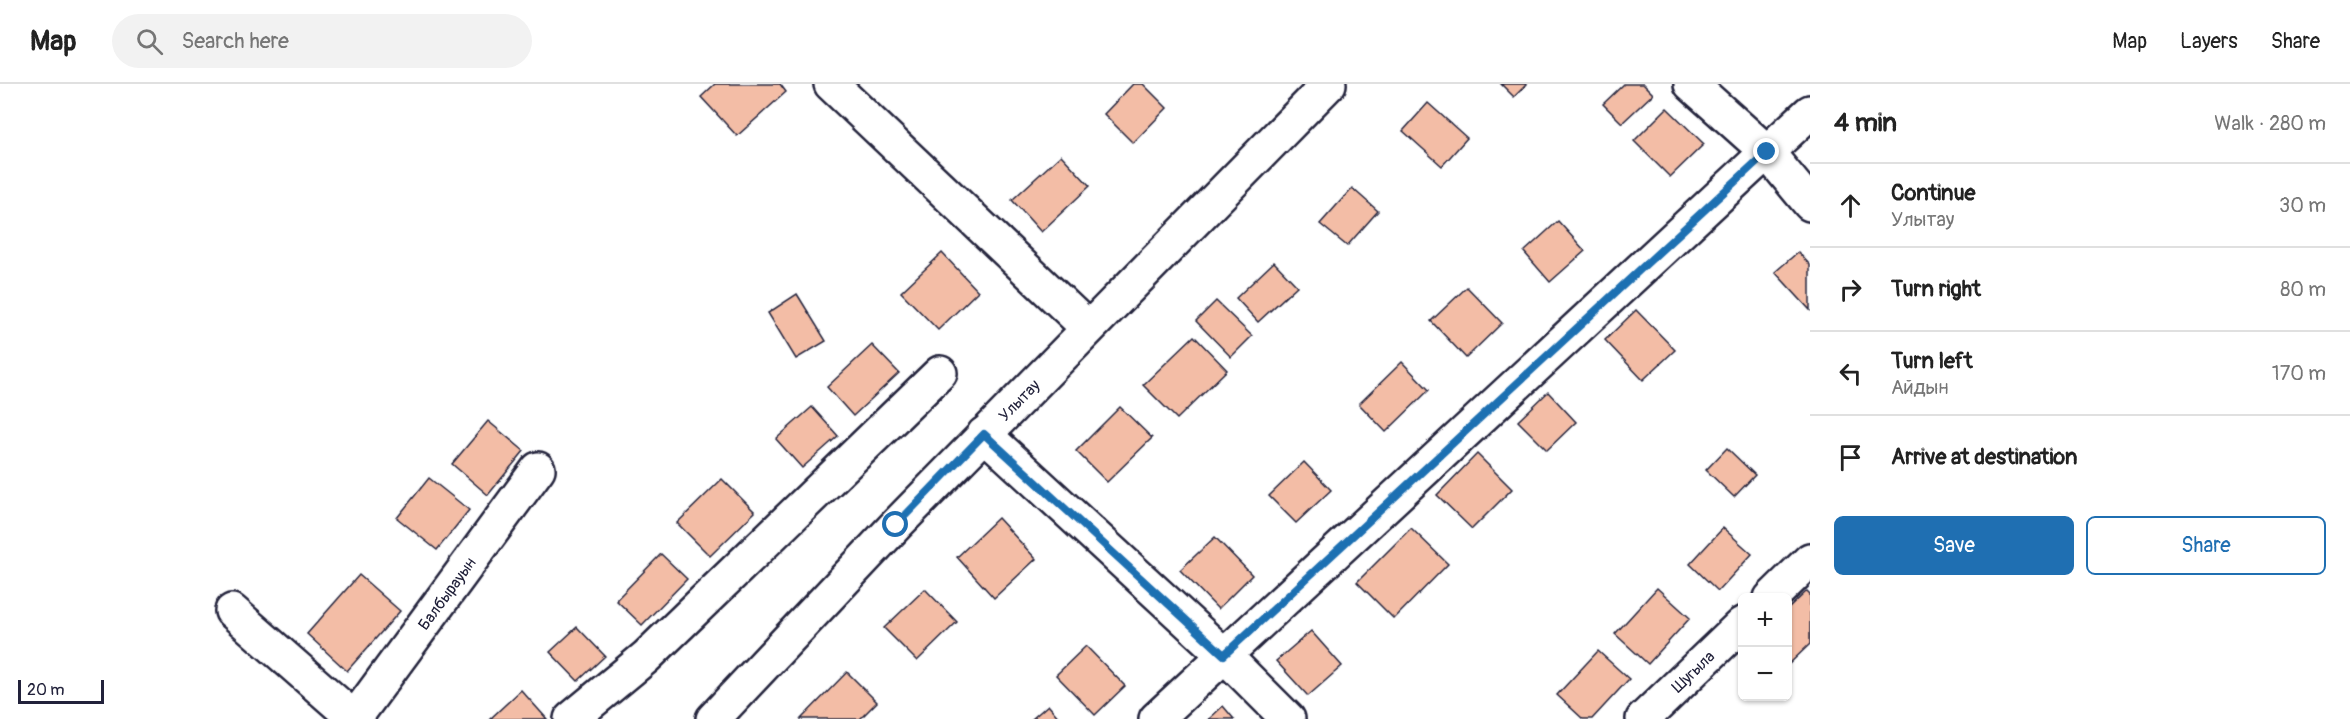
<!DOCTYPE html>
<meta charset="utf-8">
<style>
body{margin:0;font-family:Pangolin,sans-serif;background:#f2f2f2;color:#222}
.controls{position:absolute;right:18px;bottom:18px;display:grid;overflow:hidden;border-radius:9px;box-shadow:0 2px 4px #0004}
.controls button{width:54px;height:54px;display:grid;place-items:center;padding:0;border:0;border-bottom:2px solid #e0e0e0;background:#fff;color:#222;font:30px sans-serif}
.scale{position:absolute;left:18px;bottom:15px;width:86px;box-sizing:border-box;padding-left:6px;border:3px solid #22223b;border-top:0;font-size:16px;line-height:21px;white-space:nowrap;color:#22223b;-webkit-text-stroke:4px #fff;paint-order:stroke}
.stop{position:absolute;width:18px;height:18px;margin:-14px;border:4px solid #1f6fb2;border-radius:50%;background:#fff}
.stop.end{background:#1f6fb2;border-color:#fff;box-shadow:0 2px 6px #0008}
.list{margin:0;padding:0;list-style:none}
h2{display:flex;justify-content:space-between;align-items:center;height:78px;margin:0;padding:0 24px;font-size:26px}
h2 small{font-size:20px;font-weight:400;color:#767676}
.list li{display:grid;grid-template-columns:39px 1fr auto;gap:18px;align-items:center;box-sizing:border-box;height:84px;padding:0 24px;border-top:2px solid #e0e0e0}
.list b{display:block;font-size:22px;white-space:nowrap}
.list p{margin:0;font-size:20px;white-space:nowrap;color:#767676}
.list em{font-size:20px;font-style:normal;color:#767676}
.actions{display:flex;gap:12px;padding:18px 24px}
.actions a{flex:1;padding:14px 0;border:2px solid #1f6fb2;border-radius:9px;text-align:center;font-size:21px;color:#1f6fb2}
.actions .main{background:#1f6fb2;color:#fff}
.icon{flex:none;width:33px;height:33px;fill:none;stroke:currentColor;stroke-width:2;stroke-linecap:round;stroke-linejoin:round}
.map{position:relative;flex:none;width:1810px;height:635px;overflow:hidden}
header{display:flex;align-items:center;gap:36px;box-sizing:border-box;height:84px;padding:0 30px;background:#fff;border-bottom:2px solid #e0e0e0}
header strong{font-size:28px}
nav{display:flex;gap:33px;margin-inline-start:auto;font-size:21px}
.search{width:420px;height:54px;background:#f2f2f2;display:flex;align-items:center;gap:15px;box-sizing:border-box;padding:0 21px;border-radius:33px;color:#767676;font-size:22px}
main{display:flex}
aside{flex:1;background:#fff}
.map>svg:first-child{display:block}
.building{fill:#f3bda6;stroke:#22223b;stroke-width:1.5}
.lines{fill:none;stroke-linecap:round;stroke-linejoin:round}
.minor-casing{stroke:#22223b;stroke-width:38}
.minor{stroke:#fff;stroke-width:33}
.route{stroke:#1f6fb2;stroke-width:8}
.labels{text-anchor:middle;stroke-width:6;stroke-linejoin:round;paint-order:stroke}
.street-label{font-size:16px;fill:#22223b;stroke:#fff}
</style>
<header>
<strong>Map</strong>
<div class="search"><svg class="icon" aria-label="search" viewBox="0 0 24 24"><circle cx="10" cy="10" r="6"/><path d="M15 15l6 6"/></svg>Search here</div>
<nav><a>Map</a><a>Layers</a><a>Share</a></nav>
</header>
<main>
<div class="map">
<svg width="1810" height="635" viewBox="0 0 1810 635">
<rect width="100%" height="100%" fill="#fff"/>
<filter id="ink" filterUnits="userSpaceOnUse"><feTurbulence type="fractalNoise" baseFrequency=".0167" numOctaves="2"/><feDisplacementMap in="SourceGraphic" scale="12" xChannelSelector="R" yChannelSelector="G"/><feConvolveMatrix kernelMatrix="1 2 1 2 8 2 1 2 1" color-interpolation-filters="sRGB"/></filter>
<g filter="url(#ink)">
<g class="building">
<polygon points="715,0 780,0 786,8 737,52 701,13"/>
<polygon points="1133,0 1143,0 1167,24 1133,59 1104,30"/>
<polygon points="1501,0 1527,0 1514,13"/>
<polygon points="1624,0 1643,0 1653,10 1622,39 1603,20"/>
<polygon points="1428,19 1467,54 1442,82 1403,47"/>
<polygon points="1667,24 1704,60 1670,93 1634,57"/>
<polygon points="1061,71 1090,102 1041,148 1012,116"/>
<polygon points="1352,104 1378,127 1347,162 1320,140"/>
<polygon points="1558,137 1585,167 1550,198 1524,168"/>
<polygon points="1798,168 1810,181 1810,226 1775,188"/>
<polygon points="942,169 978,207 938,246 901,208"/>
<polygon points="1274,178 1297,202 1258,238 1236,214"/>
<polygon points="1467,203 1502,239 1466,274 1431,237"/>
<polygon points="797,210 826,257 796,275 768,229"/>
<polygon points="1216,217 1252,252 1231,273 1196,237"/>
<polygon points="1636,226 1675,266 1643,296 1605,256"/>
<polygon points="1194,252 1227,286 1177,335 1143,301"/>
<polygon points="872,261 899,289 853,332 827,303"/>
<polygon points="1402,278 1429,306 1386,348 1359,320"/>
<polygon points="1548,308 1576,338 1547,366 1518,337"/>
<polygon points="812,323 838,352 802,384 776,355"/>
<polygon points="1120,323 1152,354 1107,398 1076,367"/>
<polygon points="488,337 524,367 488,411 452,380"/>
<polygon points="1727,364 1755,391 1734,413 1706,386"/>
<polygon points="1477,370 1512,405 1472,445 1437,411"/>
<polygon points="1304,378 1331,406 1296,439 1269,412"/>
<polygon points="429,394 469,426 437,466 397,434"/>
<polygon points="722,395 755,428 710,472 677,439"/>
<polygon points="998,434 1036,475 994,514 957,473"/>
<polygon points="1411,444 1448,480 1394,535 1357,498"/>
<polygon points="1723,444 1752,470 1718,507 1690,480"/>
<polygon points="1215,453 1252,491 1218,525 1180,486"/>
<polygon points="661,470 687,495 642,541 616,516"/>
<polygon points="359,491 400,527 347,587 307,550"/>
<polygon points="1657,504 1690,534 1648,580 1615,550"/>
<polygon points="925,505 957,538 917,577 884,544"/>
<polygon points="1807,507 1810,510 1810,560 1788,581 1788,525"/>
<polygon points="577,543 605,572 578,597 550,568"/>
<polygon points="1311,547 1342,582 1308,612 1276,577"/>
<polygon points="1086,562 1125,602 1095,631 1056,591"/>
<polygon points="1598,567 1629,595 1592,635 1583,635 1557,611"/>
<polygon points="847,588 877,618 860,635 801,635"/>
<polygon points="521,606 547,635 490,635"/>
<polygon points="1048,621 1060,635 1032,635"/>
<polygon points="1223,622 1234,635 1209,635"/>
</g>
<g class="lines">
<g class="minor-casing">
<g id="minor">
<polyline points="831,0 1088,244"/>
<polyline points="1691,0 1767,68 1810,120"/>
<polyline points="984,350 1224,571 1288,635"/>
<polyline points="1771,514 1810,476"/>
<polyline points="232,527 355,635"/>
<path id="s1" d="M354,635L538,385"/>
<polyline points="571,635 646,573 940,289"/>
<path id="s2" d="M713,635L896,441L1329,0"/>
<polyline points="1156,635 1810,28"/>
<path id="s3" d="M1643,635L1742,540"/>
</g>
</g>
<use href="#minor" class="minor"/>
</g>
</g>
<g class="lines" filter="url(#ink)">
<polyline class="route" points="896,441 984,350 1224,571 1767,68"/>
</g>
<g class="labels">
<g class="street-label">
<text dy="6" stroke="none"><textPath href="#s2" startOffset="442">Улытау</textPath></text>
<text dy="6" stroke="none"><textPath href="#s1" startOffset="156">Балбырауын</textPath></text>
<text dy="6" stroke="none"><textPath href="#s3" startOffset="69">Шугыла</textPath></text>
</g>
</g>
</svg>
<div class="controls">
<button>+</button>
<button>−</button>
</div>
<div class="scale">20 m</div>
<div class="stop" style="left:896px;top:441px"></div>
<div class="stop end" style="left:1767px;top:68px"></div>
</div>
<aside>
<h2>4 min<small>Walk · 280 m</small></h2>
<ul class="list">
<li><svg class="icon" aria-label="ahead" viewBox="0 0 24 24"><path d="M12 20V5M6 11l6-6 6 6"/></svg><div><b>Continue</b><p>Улытау</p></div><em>30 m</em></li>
<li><svg class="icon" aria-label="right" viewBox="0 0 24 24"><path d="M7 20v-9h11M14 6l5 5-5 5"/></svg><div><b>Turn right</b></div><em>80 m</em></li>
<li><svg class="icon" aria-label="left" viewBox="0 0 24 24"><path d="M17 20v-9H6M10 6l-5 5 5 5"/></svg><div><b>Turn left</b><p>Айдын</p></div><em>170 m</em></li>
<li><svg class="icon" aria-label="arrive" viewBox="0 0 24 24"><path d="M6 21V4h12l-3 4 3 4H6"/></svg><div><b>Arrive at destination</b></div></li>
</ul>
<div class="actions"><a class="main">Save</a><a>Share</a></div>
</aside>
</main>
